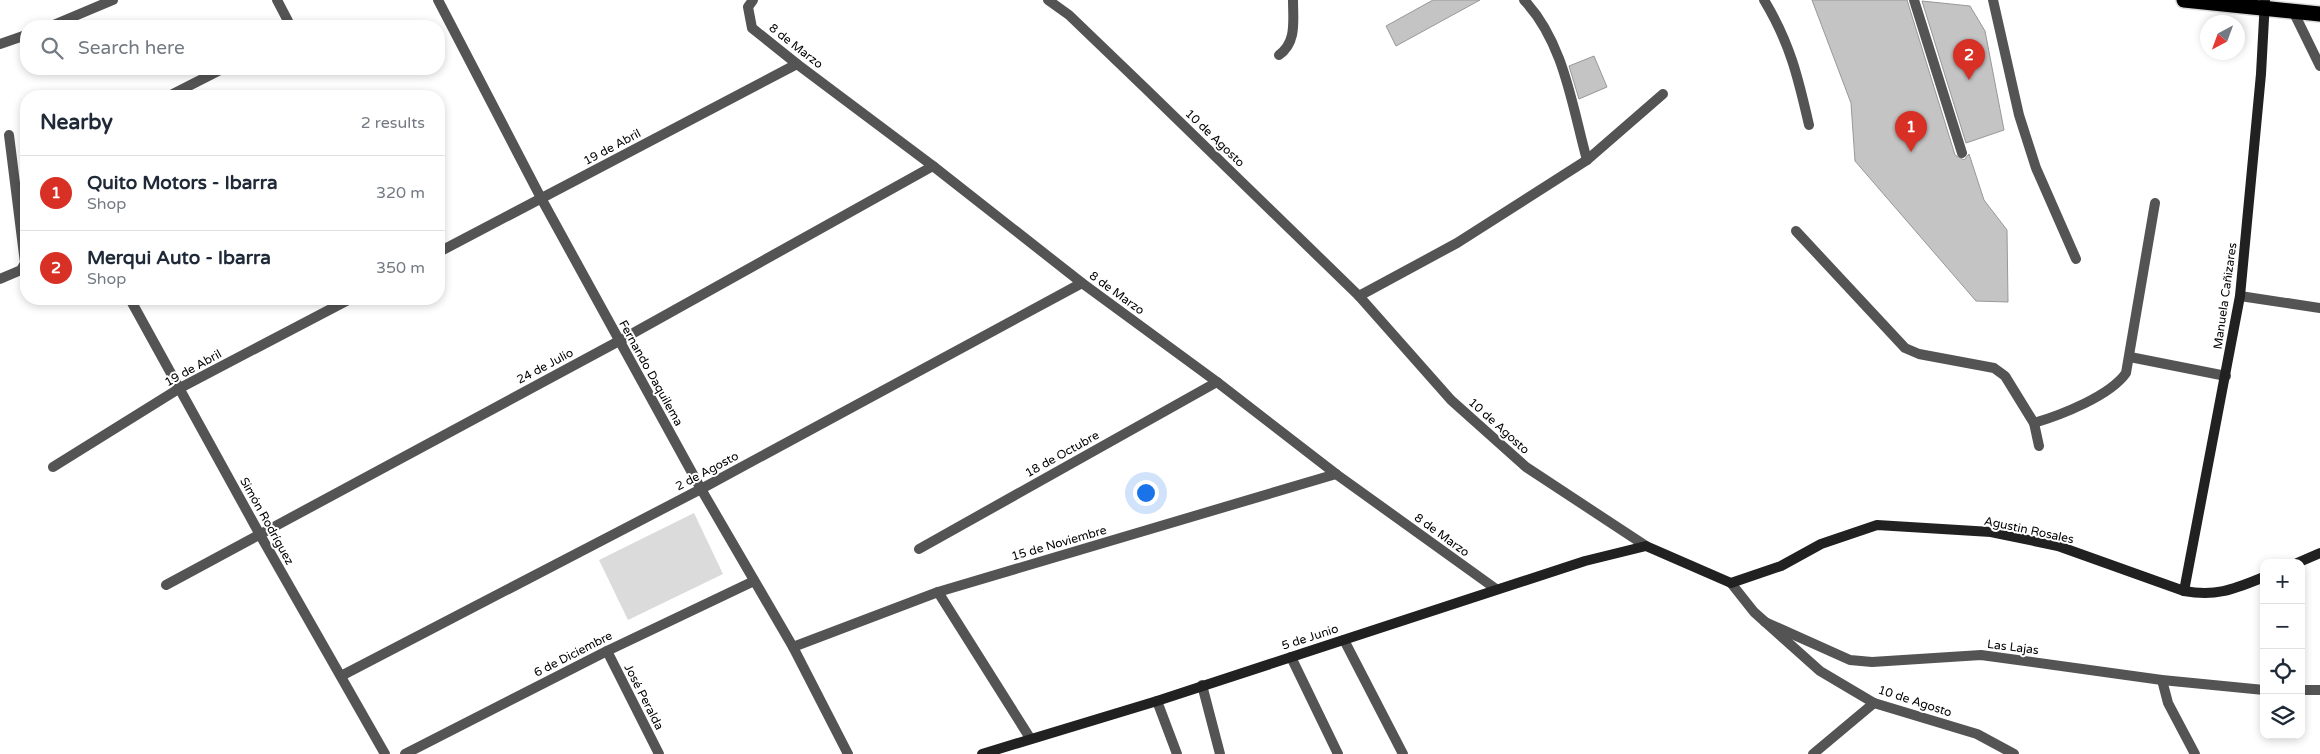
<!DOCTYPE html>
<meta charset="utf-8">
<style>
body{margin:0;font-family:"Varela Round",sans-serif;background:#f6f6f7;color:#1f2937}
.controls{position:absolute;right:15px;bottom:15px;display:grid;overflow:hidden;border-radius:10px;box-shadow:0 2px 8px #0003}
.controls button{width:45px;height:45px;display:grid;place-items:center;padding:0;border:0;border-bottom:1px solid #e0e1e3;background:#fff;color:#1f2937;font:25px sans-serif}
.compass{position:absolute;left:2200px;top:15px;width:45px;height:45px;border-radius:50%;background:#fff;box-shadow:0 2px 8px #0003;rotate:221deg}
.you{position:absolute;left:1145px;top:492px;width:18px;height:18px;margin:-12px;border:4px solid #fff;border-radius:50%;background:#1a73e8;box-shadow:0 0 0 8px #1a73e833}
.badge{display:grid;place-items:center;width:32px;height:32px;border-radius:50%;background:#d93025;color:#fff;font-size:16px;font-weight:700}
.pin{position:absolute;translate:-50% -41px;filter:drop-shadow(0 1px 2px #0008)}
.pin::after{content:'';position:absolute;top:26px;width:18px;height:15px;background:inherit;clip-path:polygon(0 0,100% 0,50% 100%)}
.list{margin:0;padding:0;list-style:none}
h2{display:flex;justify-content:space-between;align-items:center;height:65px;margin:0;padding:0 20px;font-size:21px}
h2 small{font-size:16px;font-weight:400;color:#747a83}
.list li{display:grid;grid-template-columns:32px 1fr auto;gap:15px;align-items:center;box-sizing:border-box;height:75px;padding:0 20px;border-top:1px solid #e0e1e3}
.list b{display:block;font-size:19px;white-space:nowrap}
.list p{margin:0;font-size:16px;white-space:nowrap;color:#747a83}
.list em{font-size:16px;font-style:normal;color:#747a83}
.icon{flex:none;width:28px;height:28px;fill:none;stroke:currentColor;stroke-width:2;stroke-linecap:round;stroke-linejoin:round}
.map{position:relative;flex:none;width:2320px;height:754px;overflow:hidden}
.search{position:absolute;background:#fff;box-shadow:0 2px 8px #0003;left:20px;top:20px;width:425px;height:55px;display:flex;align-items:center;gap:12px;box-sizing:border-box;padding:0 18px;border-radius:20px;color:#747a83;font-size:19px}
.panel{position:absolute;background:#fff;box-shadow:0 2px 8px #0003;left:20px;top:90px;width:425px;height:215px;border-radius:20px}
.map>svg:first-child{display:block}
.green{fill:#dbdbdb}
.building{fill:#c4c4c4;stroke:#989898}
.lines{fill:none;stroke-linecap:round;stroke-linejoin:round}
.highway-casing{stroke:#dbdbdb;stroke-width:18}
.lane{stroke:#545454;stroke-width:10}
.street{stroke:#545454;stroke-width:10}
.secondary{stroke:#212121;stroke-width:10}
.highway{stroke:#000;stroke-width:15}
.labels{text-anchor:middle;stroke-width:4;stroke-linejoin:round;paint-order:stroke}
.street-label{font-size:12px;fill:#000;stroke:#fff}
</style>
<div class="map">
<svg width="2320" height="754" viewBox="0 0 2320 754">
<rect width="100%" height="100%" fill="#fff"/>
<polygon class="green" points="694,513 723,574 628,620 599,560"/>
<g class="building">
<polygon points="1433,0 1480,0 1396,46 1386,26"/>
<polygon points="1812,0 1907,0 1955,155 1964,160 1969,154 1984,200 2007,230 2008,302 1976,301 1855,161 1851,103"/>
<polygon points="1922,1 1970,6 1985,31 2004,130 1966,143"/>
<polygon points="1594,56 1607,87 1579,99 1569,66"/>
</g>
<g class="lines">
<g class="highway-casing">
<polyline id="highway" points="2184,0 2320,14"/>
</g>
<g class="lane">
<polyline points="277,0 288,21 289,26"/>
<path d="M1764,0C1790,43 1798,77 1809,125"/>
<polyline points="1914,0 1962,153"/>
<polyline points="2293,11 2320,66"/>
<path d="M1279,55C1297,42 1293,21 1293,0"/>
<polyline points="169,96 222,69"/>
</g>
<g class="street">
<polyline points="438,0 541,198 701,489 793,647 848,754"/>
<polyline points="753,0 748,7 752,28 797,64 933,166 1082,283 1217,382 1336,474 1496,589"/>
<polyline points="1048,0 1069,15 1145,88 1359,296 1451,400 1526,467 1646,546"/>
<path d="M1524,0C1564,42 1572,106 1587,160"/>
<polyline points="1993,0 2019,115 2036,168 2076,259"/>
<polyline points="51,26 113,0"/>
<polyline points="0,44 26,35"/>
<polyline points="1796,231 1905,348 1919,354 1994,368 2005,376 2034,423 2039,446"/>
<polyline points="439,252 797,64"/>
<polyline points="0,279 21,270 25,263 9,135"/>
<polyline points="1359,296 1457,243 1587,160 1663,94"/>
<polyline points="2240,296 2320,308"/>
<polyline points="130,299 259,533 385,754"/>
<polyline points="2130,357 2226,376"/>
<path d="M2034,423C2061,415 2110,396 2126,373L2155,203"/>
<polyline points="53,467 180,388 350,299"/>
<polyline points="919,549 1217,382"/>
<polyline points="1731,583 1754,612 1820,671 1874,703 1977,734 2014,754"/>
<polyline points="166,585 619,341 933,166"/>
<polyline points="938,592 1030,738"/>
<polyline points="1765,622 1850,660 1872,662 1981,655 2162,680 2264,690"/>
<polyline points="1344,640 1403,754"/>
<polyline points="793,647 938,592 1336,474"/>
<polyline points="607,651 659,754"/>
<polyline points="1291,657 1338,754"/>
<polyline points="341,676 701,489 1082,283"/>
<polyline points="2162,680 2168,703 2195,754"/>
<polyline points="1202,685 1220,754"/>
<polyline points="2301,690 2320,690"/>
<polyline points="1157,701 1177,754"/>
<polyline points="405,754 607,651 754,581"/>
<polyline points="1813,754 1874,703"/>
</g>
<g class="secondary">
<polyline points="2297,563 2320,553"/>
<polyline points="2184,591 2240,296 2261,74 2265,0"/>
<path d="M982,754L1157,701L1585,561L1646,546L1731,583L1781,566L1821,544L1877,525L1991,532L2058,546L2184,591C2217,597 2234,589 2264,577"/>
</g>
<use href="#highway" class="highway"/>
</g>
<g class="labels">
<g class="street-label">
<text transform="translate(796 46) rotate(38)" y="4">8 de Marzo</text>
<text transform="translate(1215 138) rotate(44)" y="4">10 de Agosto</text>
<text transform="translate(612 147) rotate(-28)" y="4">19 de Abril</text>
<text transform="translate(1117 293) rotate(36)" y="4">8 de Marzo</text>
<text transform="translate(2225 296) rotate(-82)" y="4">Manuela Cañizares</text>
<text transform="translate(545 366) rotate(-28)" y="4">24 de Julio</text>
<text transform="translate(193 368) rotate(-29)" y="4">19 de Abril</text>
<text transform="translate(651 373) rotate(61)" y="4">Fernando Daquilema</text>
<text transform="translate(1499 426) rotate(42)" y="4">10 de Agosto</text>
<text transform="translate(1062 454) rotate(-29)" y="4">18 de Octubre</text>
<text transform="translate(707 471) rotate(-28)" y="4">2 de Agosto</text>
<text transform="translate(267 521) rotate(61)" y="4">Simón Rodríguez</text>
<text transform="translate(2029 530) rotate(12)" y="4">Agustin Rosales</text>
<text transform="translate(1442 535) rotate(36)" y="4">8 de Marzo</text>
<text transform="translate(1059 543) rotate(-16)" y="4">15 de Noviembre</text>
<text transform="translate(1310 637) rotate(-18)" y="4">5 de Junio</text>
<text transform="translate(2013 647) rotate(7)" y="4">Las Lajas</text>
<text transform="translate(573 654) rotate(-27)" y="4">6 de Diciembre</text>
<text transform="translate(644 697) rotate(63)" y="4">José Peralda</text>
<text transform="translate(1915 701) rotate(18)" y="4">10 de Agosto</text>
</g>
</g>
</svg>
<div class="controls">
<button>+</button>
<button>−</button>
<button><svg class="icon" aria-label="locate" viewBox="0 0 24 24"><circle cx="12" cy="12" r="6"/><path d="M12 2v4M12 18v4M2 12h4M18 12h4"/></svg></button>
<button><svg class="icon" aria-label="layers" viewBox="0 0 24 24"><path d="M12 4l9 5-9 5-9-5zM3 14l9 5 9-5"/></svg></button>
</div>
<svg class="compass" viewBox="-18 -18 36 36"><path d="M0-13l5 13h-10z" fill="#e53935"/><path d="M0 13l5-13h-10z" fill="#747a83"/></svg>
<div class="you"></div>
<div class="pin badge" style="left:1911px;top:152px">1</div>
<div class="pin badge" style="left:1969px;top:80px">2</div>
<div class="search"><svg class="icon" aria-label="search" viewBox="0 0 24 24"><circle cx="10" cy="10" r="6"/><path d="M15 15l6 6"/></svg>Search here</div>
<section class="panel">
<h2>Nearby<small>2 results</small></h2>
<ul class="list">
<li><span class="badge">1</span><div><b>Quito Motors - Ibarra</b><p>Shop</p></div><em>320 m</em></li>
<li><span class="badge">2</span><div><b>Merqui Auto - Ibarra</b><p>Shop</p></div><em>350 m</em></li>
</ul>
</section>
</div>
